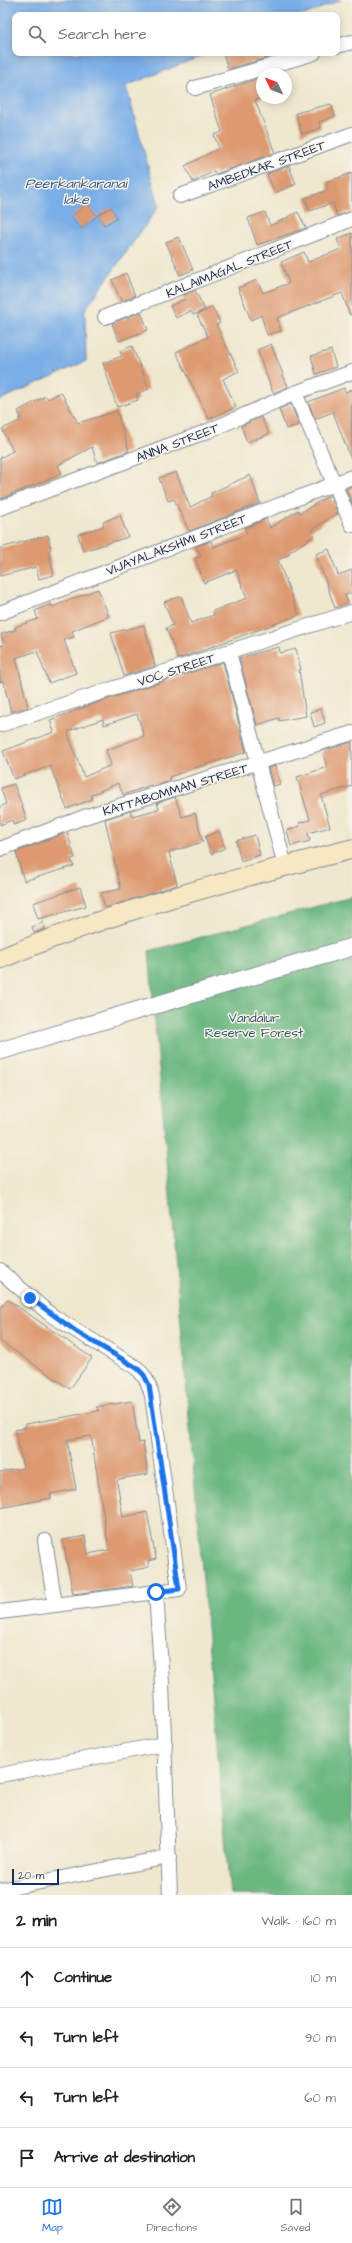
<!DOCTYPE html>
<meta charset="utf-8">
<style>
body{margin:0;font-family:"Architects Daughter",sans-serif;background:#f2f2f2;color:#222}
.compass{position:absolute;left:256px;top:68px;width:36px;height:36px;border-radius:50%;background:#fff;box-shadow:0 2px 10px #0003;rotate:313deg}
.scale{position:absolute;left:12px;bottom:10px;width:47px;box-sizing:border-box;padding-left:4px;border:2px solid #1b2f5e;border-top:0;font-size:11px;line-height:14px;white-space:nowrap;color:#1b2f5e;-webkit-text-stroke:3px #f7f3e8;paint-order:stroke}
.stop{position:absolute;width:12px;height:12px;margin:-9px;border:3px solid #1a73e8;border-radius:50%;background:#fff}
.stop.end{background:#1a73e8;border-color:#fff;box-shadow:0 1px 4px #0008}
.list{margin:0;padding:0;list-style:none}
h2{display:flex;justify-content:space-between;align-items:center;height:52px;margin:0;padding:0 16px;font-size:17px}
h2 small{font-size:13px;font-weight:400;color:#767676}
.list li{display:grid;grid-template-columns:26px 1fr auto;gap:12px;align-items:center;box-sizing:border-box;height:60px;padding:0 16px;border-top:1px solid #e0e0e0}
.list b{display:block;font-size:15px;white-space:nowrap}
.list em{font-size:13px;font-style:normal;color:#767676}
.icon{flex:none;width:22px;height:22px;fill:none;stroke:currentColor;stroke-width:2;stroke-linecap:round;stroke-linejoin:round}
.map{position:relative;flex:none;width:352px;height:1895px;overflow:hidden}
.search{position:absolute;background:#fff;box-shadow:0 2px 10px #0003;left:12px;right:12px;top:12px;height:44px;display:flex;align-items:center;gap:10px;box-sizing:border-box;padding:0 14px;border-radius:8px;color:#767676;font-size:15px}
.sheet{height:292px;background:#fff}
nav{display:flex;justify-content:space-around;align-items:center;box-sizing:border-box;height:56px;border-top:1px solid #e0e0e0;background:#fff;font-size:11px;color:#767676}
nav a{display:grid;justify-items:center;gap:2px}
nav .on{color:#1a73e8}
.map>svg:first-child{display:block}
.forest{fill:#6bb780;stroke:#43736f}
.water{fill:#79aee7;stroke:#4a6ea2}
.building{fill:#dd996f;fill-rule:evenodd}
.lines{fill:none;stroke-linecap:round;stroke-linejoin:round}
.minor-casing{stroke:#858c96;stroke-width:16}
.tertiary-casing{stroke:#858c96;stroke-width:19}
.secondary-casing{stroke:#858c96;stroke-width:21}
.minor{stroke:#fff;stroke-width:14}
.tertiary{stroke:#fff;stroke-width:17}
.secondary{stroke:#f7e8c3;stroke-width:19}
.route{stroke:#1a73e8;stroke-width:5}
.labels{text-anchor:middle;stroke-width:3;stroke-linejoin:round;paint-order:stroke}
.street-label{font-size:13px;fill:#1b2f5e;stroke:#f7f3e8}
.park-label{font-size:13px;fill:#35596c;stroke:#f7f3e8}
.water-label{font-size:14px;font-style:italic;fill:#375587;stroke:#f7f3e8}
</style>
<div class="map">
<svg width="352" height="1895" viewBox="0 0 352 1895">
<rect width="100%" height="100%" fill="#f7f3e8"/>
<filter id="ink" filterUnits="userSpaceOnUse"><feTurbulence type="fractalNoise" baseFrequency=".025" numOctaves="2"/><feDisplacementMap in="SourceGraphic" scale="8" xChannelSelector="R" yChannelSelector="G"/><feConvolveMatrix kernelMatrix="1 2 1 2 8 2 1 2 1" color-interpolation-filters="sRGB"/></filter>
<filter id="wash" filterUnits="userSpaceOnUse"><feTurbulence type="fractalNoise" baseFrequency=".012" numOctaves="4" result="noise"/><feDisplacementMap in="SourceGraphic" scale="16" xChannelSelector="R" yChannelSelector="G"/><feGaussianBlur stdDeviation="0.9" result="paint"/><feColorMatrix in="noise" values="0 0 0 0 0 0 0 0 0 0 0 0 0 0 0 0 0 1.4 0 .05"/><feComposite in="paint" operator="in"/></filter>
<g filter="url(#wash)">
<rect width="100%" height="100%" fill="#efe8cf"/>
<polygon class="forest" points="352,897 352,1895 230,1895 149,951"/>
<polygon class="water" points="0,0 341,0 304,15 15,15 15,53 209,53 126,86 159,206 85,310 86,361 0,400"/>
<g id="blocks">
<g class="building">
<polygon points="223,53 265,53 267,58 228,69"/>
<polygon points="262,77 262,98 255,100 275,153 216,174 214,171 193,182 185,166 219,148 214,135 222,132 210,95"/>
<polygon points="331,104 335,116 319,122 321,128 302,134 296,113"/>
<polygon points="289,166 296,184 275,193 267,174"/>
<polygon points="352,173 352,211 337,216 333,203 310,211 305,198 328,190 326,182"/>
<polygon points="87,204 97,216 81,229 71,217"/>
<polygon points="111,207 117,218 104,225 98,215"/>
<polygon points="265,212 270,226 298,212 306,228 257,245 248,218"/>
<polygon points="352,233 352,315 350,315 342,293 277,318 281,331 267,335 261,315 251,320 238,288 257,280 263,293 289,283 281,262 304,252 308,262 341,249 337,239"/>
<polygon points="179,237 193,270 180,275 166,242"/>
<polygon points="126,273 135,296 121,301 112,280"/>
<polygon points="195,290 205,310 193,315 191,311 176,318 170,306 185,299 184,295"/>
<polygon points="212,307 220,323 216,325 239,371 223,379 236,407 209,419 176,352 208,337 197,315"/>
<polygon points="141,312 148,330 119,341 112,323"/>
<polygon points="271,344 288,387 273,393 257,350"/>
<polygon points="132,346 149,389 136,394 138,400 117,407 103,363 122,356 120,351"/>
<polygon points="331,350 336,367 316,374 311,356"/>
<polygon points="344,388 345,392 352,389 351,459 333,412 315,419 308,402"/>
<polygon points="61,392 78,423 117,411 129,451 97,463 92,447 58,465 62,474 0,499 0,458 13,451 2,429 20,421 19,419 21,418 18,411 46,396 48,399"/>
<polygon points="291,404 299,425 286,429 279,409"/>
<polygon points="261,417 269,434 247,442 241,426"/>
<polygon points="176,472 190,507 212,496 211,493 250,475 260,503 189,531 174,499 168,501 159,478"/>
<polygon points="352,486 352,504 346,489"/>
<polygon points="330,495 338,513 311,530 314,536 289,552 290,554 278,560 299,615 178,659 166,628 173,625 164,602 181,596 191,623 214,615 213,611 247,598 236,570 204,583 195,558 201,556 196,546 211,541 213,547 247,534 245,528 266,519 270,528 298,510 300,513"/>
<polygon points="120,515 128,537 83,551 78,534 104,526 103,522"/>
<polygon points="48,535 51,550 48,550 54,575 39,579 36,567 0,576 0,548"/>
<polygon points="329,549 338,575 352,570 352,593 345,595 348,603 335,608 316,554"/>
<polygon points="98,589 109,616 72,631 74,637 64,640 76,673 49,683 37,651 16,658 28,707 11,712 3,681 0,682 0,646 4,645 1,634 16,630 15,627 38,619 35,611 51,604 52,607"/>
<polygon points="144,625 155,666 124,676 111,633"/>
<polygon points="279,647 280,653 296,649 301,670 299,670 306,716 279,721 279,718 257,725 239,658"/>
<path d="M223,662L246,752L195,768L169,777L170,781L152,787L151,785L123,795L118,783L91,795L92,799L67,809L50,766L14,779L3,751L54,732L50,720L96,703ZM137,714L144,736L106,750L111,765L84,777L68,734L69,731L103,719L104,725Z"/>
<polygon points="321,709 325,723 314,727 310,712"/>
<polygon points="352,742 352,786 321,795 330,827 308,833 310,841 291,846 287,830 300,826 299,823 310,820 297,777 327,767 322,751"/>
<polygon points="275,766 280,784 273,786 268,768"/>
<polygon points="14,784 27,820 14,825 12,820 0,825 0,807 6,804 1,788"/>
<polygon points="175,797 182,817 195,813 203,842 169,852 177,885 105,908 101,893 121,889 105,819 130,811 132,816 159,809 157,803"/>
<polygon points="219,831 225,848 211,854 205,837"/>
<polygon points="67,832 75,858 71,859 74,866 24,881 16,852"/>
<polygon points="255,835 260,855 241,861 236,841"/>
<polygon points="80,887 86,906 38,919 33,903"/>
<polygon points="43,923 45,929 34,933 32,927"/>
<polygon points="7,1299 92,1358 70,1389 0,1341 0,1309"/>
<polygon points="132,1401 139,1443 143,1442 148,1474 119,1479 117,1481 123,1517 147,1512 156,1559 148,1561 149,1567 130,1571 133,1586 73,1594 63,1540 85,1536 88,1554 109,1550 91,1436 67,1440 76,1489 50,1494 51,1498 0,1508 0,1472 23,1468 15,1430 25,1428 26,1424 93,1412 99,1410 96,1407"/>
</g>
</g>
</g>
<g filter="url(#ink)">
<use href="#blocks" fill-opacity="0" stroke="#858c96" stroke-width="1"/>
<g class="lines">
<g class="minor-casing">
<g id="minor">
<polyline points="337,46 352,42"/>
<polyline points="195,88 314,53"/>
<polyline points="180,196 352,134"/>
<polyline points="105,317 352,219"/>
<polyline points="295,393 352,525"/>
<polyline points="0,508 208,431 295,393 352,372"/>
<polyline points="0,613 352,477"/>
<polyline points="229,652 285,866"/>
<polyline points="0,725 352,612"/>
<polyline points="0,849 84,817 352,733"/>
<path d="M0,1271L51,1315L137,1368C146,1377 149,1384 152,1396L179,1589L0,1612"/>
<polyline points="45,1541 55,1605"/>
<polyline points="156,1592 162,1684 170,1895"/>
<polyline points="0,1775 165,1744"/>
<polyline points="0,1890 169,1857"/>
</g>
</g>
<g class="tertiary-casing">
<polyline id="tertiary" points="0,1051 352,947"/>
</g>
<g class="secondary-casing">
<path id="secondary" d="M0,959C113,911 233,879 352,849"/>
</g>
<use href="#minor" class="minor"/>
<use href="#tertiary" class="tertiary"/>
<use href="#secondary" class="secondary"/>
</g>
</g>
<g class="lines" filter="url(#ink)">
<polyline class="route" points="30,1298 77,1332 137,1368 144,1375 149,1385 179,1589 156,1592"/>
</g>
<g class="labels">
<g class="street-label">
<text transform="translate(266 165) rotate(-20)" y="5">AMBEDKAR STREET</text>
<text transform="translate(229 268) rotate(-22)" y="5">KALAIMAGAL STREET</text>
<text transform="translate(177 442) rotate(-21)" y="5">ANNA STREET</text>
<text transform="translate(176 544) rotate(-21)" y="5">VIJAYALAKSHMI STREET</text>
<text transform="translate(176 669) rotate(-18)" y="5">VOC STREET</text>
<text transform="translate(175 789) rotate(-17)" y="5">KATTABOMMAN STREET</text>
</g>
<g class="park-label">
<text x="254" y="1022">Vandalur<tspan x="254" dy="15">Reserve Forest</tspan></text>
</g>
<g class="water-label">
<text x="76" y="188">Peerkankaranai<tspan x="76" dy="16">lake</tspan></text>
</g>
</g>
</svg>
<svg class="compass" viewBox="-18 -18 36 36"><path d="M0-13l5 13h-10z" fill="#e53935"/><path d="M0 13l5-13h-10z" fill="#767676"/></svg>
<div class="scale">20 m</div>
<div class="stop" style="left:156px;top:1592px"></div>
<div class="stop end" style="left:30px;top:1298px"></div>
<div class="search"><svg class="icon" aria-label="search" viewBox="0 0 24 24"><circle cx="10" cy="10" r="6"/><path d="M15 15l6 6"/></svg>Search here</div>
</div>
<section class="sheet">
<h2>2 min<small>Walk · 160 m</small></h2>
<ul class="list">
<li><svg class="icon" aria-label="ahead" viewBox="0 0 24 24"><path d="M12 20V5M6 11l6-6 6 6"/></svg><div><b>Continue</b></div><em>10 m</em></li>
<li><svg class="icon" aria-label="left" viewBox="0 0 24 24"><path d="M17 20v-9H6M10 6l-5 5 5 5"/></svg><div><b>Turn left</b></div><em>90 m</em></li>
<li><svg class="icon" aria-label="left" viewBox="0 0 24 24"><path d="M17 20v-9H6M10 6l-5 5 5 5"/></svg><div><b>Turn left</b></div><em>60 m</em></li>
<li><svg class="icon" aria-label="arrive" viewBox="0 0 24 24"><path d="M6 21V4h12l-3 4 3 4H6"/></svg><div><b>Arrive at destination</b></div></li>
</ul>
</section>
<nav>
<a class="on"><svg class="icon" aria-label="map" viewBox="0 0 24 24"><path d="M3 6l6-2 6 2 6-2v14l-6 2-6-2-6 2zM9 4v14M15 6v14"/></svg>Map</a>
<a><svg class="icon" aria-label="directions" viewBox="0 0 24 24"><path d="M12 3l9 9-9 9-9-9zM9 14v-3h6M13 9l2 2-2 2"/></svg>Directions</a>
<a><svg class="icon" aria-label="saved" viewBox="0 0 24 24"><path d="M7 4h10v16l-5-4-5 4z"/></svg>Saved</a>
</nav>
